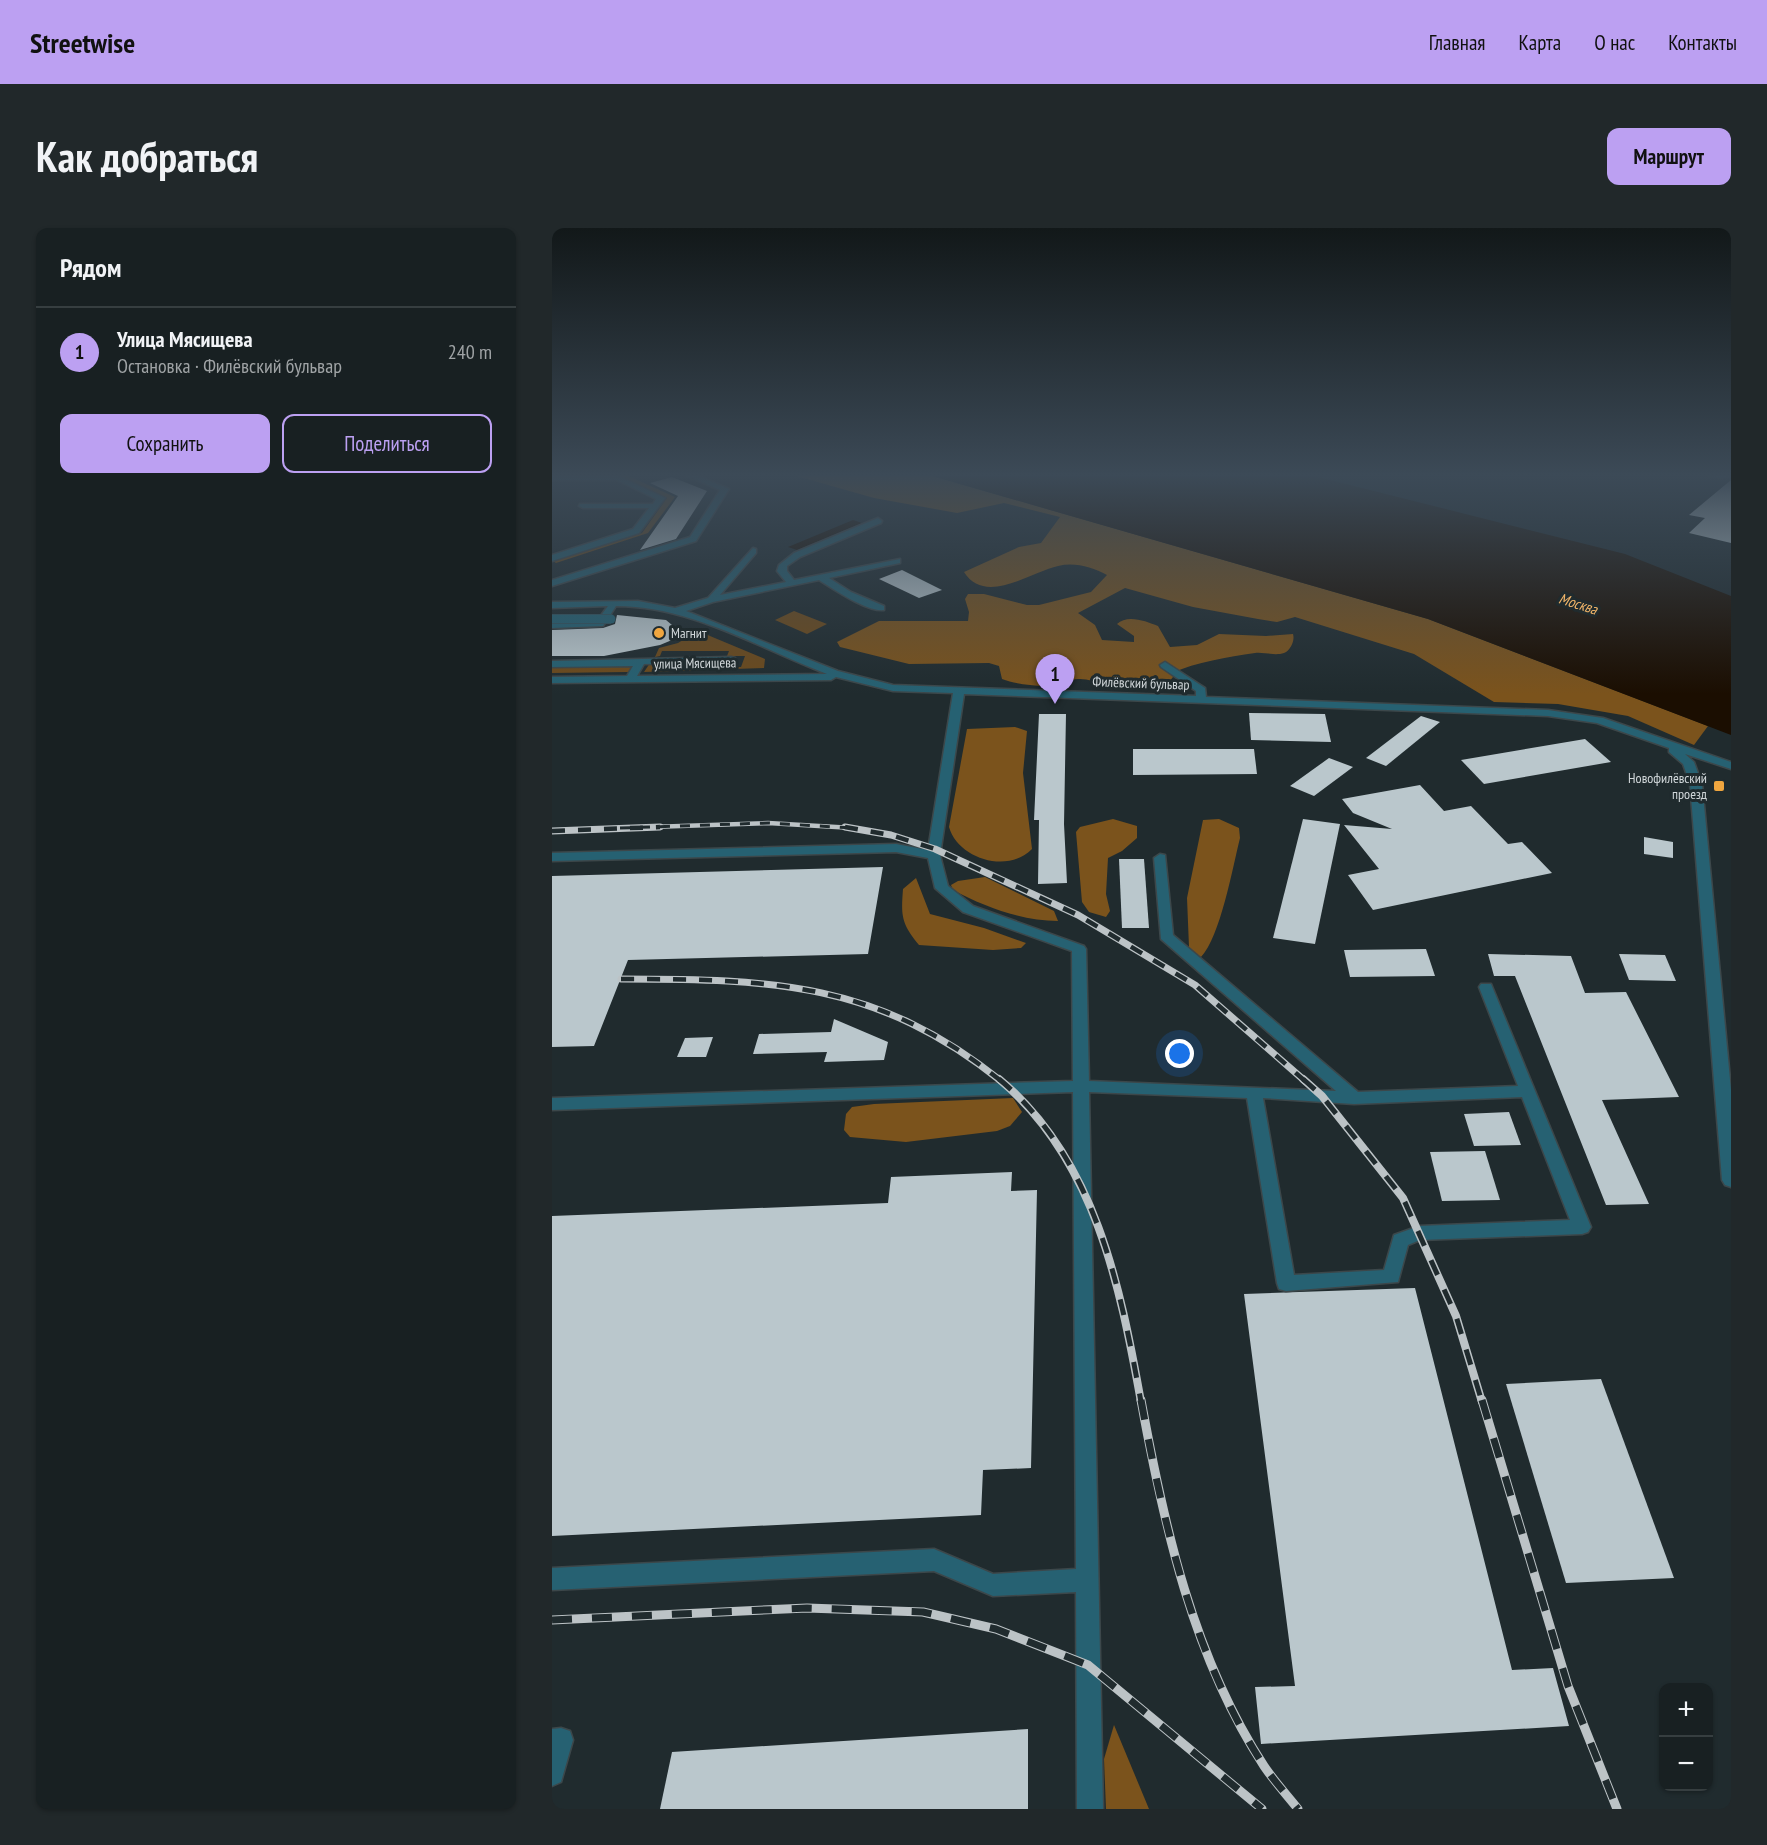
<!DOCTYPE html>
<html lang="ru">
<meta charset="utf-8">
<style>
body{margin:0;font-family:"PT Sans Narrow",sans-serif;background:#21282a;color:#f1f3f6}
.controls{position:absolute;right:18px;bottom:18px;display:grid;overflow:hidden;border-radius:12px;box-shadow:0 2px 4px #0004}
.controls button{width:54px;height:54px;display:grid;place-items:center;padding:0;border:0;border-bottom:2px solid #363e40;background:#182022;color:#f1f3f6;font:30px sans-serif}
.you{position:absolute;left:628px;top:826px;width:21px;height:21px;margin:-15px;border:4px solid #fff;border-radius:50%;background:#1a73e8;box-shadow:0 0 0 9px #1a73e833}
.badge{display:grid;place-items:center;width:39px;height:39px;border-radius:50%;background:#bca0f2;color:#111;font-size:20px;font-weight:700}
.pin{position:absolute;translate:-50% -50px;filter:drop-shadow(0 2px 3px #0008)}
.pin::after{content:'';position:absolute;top:32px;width:21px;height:18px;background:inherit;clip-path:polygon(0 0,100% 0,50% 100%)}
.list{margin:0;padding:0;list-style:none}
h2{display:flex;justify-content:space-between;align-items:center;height:78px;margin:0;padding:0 24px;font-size:26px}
h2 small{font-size:20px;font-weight:400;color:#9fa3a5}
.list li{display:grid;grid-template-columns:39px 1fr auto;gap:18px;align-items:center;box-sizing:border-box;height:90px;padding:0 24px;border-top:2px solid #363e40}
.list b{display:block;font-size:22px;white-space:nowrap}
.list p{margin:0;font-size:20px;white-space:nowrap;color:#9fa3a5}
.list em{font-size:20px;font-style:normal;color:#9fa3a5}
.actions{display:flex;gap:12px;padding:18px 24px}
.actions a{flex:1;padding:14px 0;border:2px solid #bca0f2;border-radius:12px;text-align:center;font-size:21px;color:#bca0f2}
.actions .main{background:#bca0f2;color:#111}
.map{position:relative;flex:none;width:1179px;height:1581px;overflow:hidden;border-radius:12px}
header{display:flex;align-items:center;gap:36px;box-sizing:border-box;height:84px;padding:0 30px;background:#bca0f2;color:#111}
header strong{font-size:28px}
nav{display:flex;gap:33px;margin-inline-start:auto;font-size:21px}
.intro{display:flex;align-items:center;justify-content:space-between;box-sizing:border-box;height:144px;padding:0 36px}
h1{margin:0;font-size:42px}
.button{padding:15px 27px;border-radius:12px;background:#bca0f2;color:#111;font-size:21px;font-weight:700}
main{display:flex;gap:36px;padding:0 36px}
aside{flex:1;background:#182022;border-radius:12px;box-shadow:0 2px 4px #0004}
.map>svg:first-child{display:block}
.green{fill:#6d4a1b}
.forest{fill:#7b531c}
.water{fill:#1b0e01}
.building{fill:#bac7cc}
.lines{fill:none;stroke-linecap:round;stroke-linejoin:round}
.minor-casing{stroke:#3c474a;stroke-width:3}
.minor{fill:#266172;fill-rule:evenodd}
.rail-far3-casing{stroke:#bcc3c6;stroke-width:4.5}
.rail-far2-casing{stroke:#bcc3c6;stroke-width:7}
.rail-far1-casing{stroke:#bcc3c6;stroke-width:8}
.rail-casing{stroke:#bcc3c6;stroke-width:9}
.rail-far3{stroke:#202b2e;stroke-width:3;stroke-dasharray:10;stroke-linecap:butt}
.rail-far2{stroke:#202b2e;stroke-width:4.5;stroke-dasharray:13;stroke-linecap:butt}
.rail-far1{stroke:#202b2e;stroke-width:5;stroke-dasharray:16;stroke-linecap:butt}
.rail{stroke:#202b2e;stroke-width:7;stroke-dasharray:20;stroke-linecap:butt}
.minor-bridge-casing{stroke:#3c474a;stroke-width:10;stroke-linecap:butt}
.minor-bridge{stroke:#266172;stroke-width:9}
.poi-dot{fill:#f0a63f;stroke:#202b2e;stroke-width:2}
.labels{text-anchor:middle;stroke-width:6;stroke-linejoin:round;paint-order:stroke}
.far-poi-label{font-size:14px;fill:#d1d7da;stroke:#202b2e;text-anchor:start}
.far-street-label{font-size:14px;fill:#d1d7da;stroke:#202b2e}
.far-water-label{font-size:15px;font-style:italic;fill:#f1b569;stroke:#202b2e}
</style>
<header>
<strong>Streetwise</strong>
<nav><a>Главная</a><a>Карта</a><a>О нас</a><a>Контакты</a></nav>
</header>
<div class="intro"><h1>Как добраться</h1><a class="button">Маршрут</a></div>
<main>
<aside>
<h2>Рядом<small></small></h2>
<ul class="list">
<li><span class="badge">1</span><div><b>Улица Мясищева</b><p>Остановка · Филёвский бульвар</p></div><em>240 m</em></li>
</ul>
<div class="actions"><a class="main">Сохранить</a><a>Поделиться</a></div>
</aside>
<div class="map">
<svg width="1179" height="1581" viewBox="0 0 1179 1581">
<rect width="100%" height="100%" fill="#202b2e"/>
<g class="green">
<polygon points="0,246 72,246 123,269 96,305 4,335 1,333 90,305 115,270 69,248 0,248"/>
<polygon points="242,383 275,396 255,406 223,392"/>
<polygon points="146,403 213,431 212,440 92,444 98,435 104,435 102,440 189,439 193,428 175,428 177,423 110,423 108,428 103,429 107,420 126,415"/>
<polygon points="77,437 79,441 76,444 0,445 0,438"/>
</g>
<g class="forest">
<path d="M234,245H370L876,391L1156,498L1142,517L1076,488L1006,476L942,474L862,426L743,389L725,394L706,391L641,379L573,360L526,385L543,397L550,412L582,414V408L565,396C575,386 594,393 606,398L618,419L645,417L667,406L714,408L741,406C743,412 739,422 732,425C723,428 712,424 703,425C676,429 644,434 620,445L621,449C605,474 551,452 528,451C519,450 514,456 506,457C489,459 466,457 450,451L447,438L437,435L357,436L288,419L285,414L327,393H416L417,384L413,371L416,366H432L475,377H487L539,364L555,347C540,339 523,334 506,338C479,344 433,378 412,344L467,319L489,315L508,289L452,275L405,285L322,270Z"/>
<path d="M463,499L475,503L471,545L480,621C456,646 406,631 397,599L415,501Z"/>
<polygon points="561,591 585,598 585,610 570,623 556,630 554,666 558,683 554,689 537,684 530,674 524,604 528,599"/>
<path d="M667,591L687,600L688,610C681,638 668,710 649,729L640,725L637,719L635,670L651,592Z"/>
<path d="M433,649L502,683L506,693C470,693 433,679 401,662L399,657L406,653Z"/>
<path d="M364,650L378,686L432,700L474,715L469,720L441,722L367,717C349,695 349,688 351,661Z"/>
<polygon points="461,870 470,884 458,898 445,903 354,914 298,909 292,902 294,886 300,879 322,876"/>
<polygon points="562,1497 597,1581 554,1581 552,1531"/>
</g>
<g class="water">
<polygon points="370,245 750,245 1073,326 1179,368 1179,507 876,391"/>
<polygon points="301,292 310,295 245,322 236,319"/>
</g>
<g class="building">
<polygon points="120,249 155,263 124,311 88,322 126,268 98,255"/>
<polygon points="1179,252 1179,315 1137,305 1153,290 1137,287"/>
<polygon points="350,342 390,362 367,370 327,351"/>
<polygon points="65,387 114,392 132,407 108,417 52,428 0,428 0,402 51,400 63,396"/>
<polygon points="697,485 773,486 779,514 699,512"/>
<polygon points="487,486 514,486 512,596 515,655 486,656 487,592 482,592"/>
<polygon points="869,488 888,494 834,538 814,530"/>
<polygon points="1033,511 1059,534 932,556 909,532"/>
<polygon points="581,521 702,521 705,546 581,547"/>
<polygon points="777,530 801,539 762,568 738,558"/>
<polygon points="868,557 892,583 919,578 956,616 970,614 1000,645 821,682 796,647 827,641 792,597 840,601 801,585 790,571"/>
<polygon points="751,591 788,596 763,716 721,710"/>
<polygon points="1092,609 1121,614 1121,630 1092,626"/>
<polygon points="567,631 592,631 597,700 570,700"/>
<polygon points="331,639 316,726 76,732 42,818 0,819 0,648"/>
<polygon points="874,721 883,748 798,749 792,722"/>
<polygon points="936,726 1019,728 1033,765 1074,764 1127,869 1050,872 1097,976 1054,977 963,748 942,748"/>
<polygon points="1067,726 1113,727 1124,753 1077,752"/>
<polygon points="282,791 336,814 332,832 272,834 275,824 201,826 207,806 279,804"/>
<polygon points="161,809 154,829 125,829 133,810"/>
<polygon points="957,884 969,917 922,918 912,886"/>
<polygon points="933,923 948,972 890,973 878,924"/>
<polygon points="460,944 459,963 485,962 479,1240 431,1242 429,1287 0,1308 0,988 336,975 339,949"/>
<polygon points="863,1060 960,1442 1001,1440 1017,1498 709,1516 703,1459 743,1458 692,1066"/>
<polygon points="1049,1151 1122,1350 1014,1355 954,1156"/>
<polygon points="476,1501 476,1581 108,1581 120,1524"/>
</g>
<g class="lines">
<g class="minor-casing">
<g id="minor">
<polygon points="129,245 140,245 177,261 144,313 0,358 0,352 138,309 168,262"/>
<polygon points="1149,245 1179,245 1179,248 1169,250"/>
<polygon points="0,248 66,248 113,270 87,305 0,333 0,327 81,301 97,280 31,280 27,278 28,276 101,276 104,271 65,252 0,252"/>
<path d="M326,290L330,293L329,295L248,329L235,338V343L242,352L348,331V335L277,350L299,364L332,378V382C315,384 283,362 267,352L161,374L134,383L286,443L341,457L644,468V463L609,439L608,437L613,434L653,460L654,469L996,482L1051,490L1179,534V541L1133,526L1142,534L1150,556L1179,862V959L1173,957L1170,952L1138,556L1131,536L1117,524V520L1045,495L996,488L412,466L388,627L396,658L421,678L532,718L534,721L537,853L784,863L609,711L602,630L608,626L613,627L621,707L806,864L966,858L927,759L929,756H939L1039,999L1036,1004L1030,1006L868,1012L856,1017L846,1054L734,1063L727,1061L725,1055L695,870L537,864L551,1581H525L524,1364L441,1368L382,1343L0,1362V1340L382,1321L441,1346L524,1341L521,864L0,882V870L521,853L520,723L411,684L383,660L376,630L344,624L0,633V625L344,616L376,622L401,465L341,463L284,449L279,452L0,455V449L75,448L81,438L0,439V433L179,429L183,430V434L92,436L85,448L275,446C207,420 139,378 64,378L51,398L0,400V394L45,393L56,378L0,380V374L86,373L123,380L156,370L201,320L204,321V325L168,367L234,354L225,343L227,337L242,325ZM970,869L1018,992L867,998L842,1007L832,1042L742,1047L711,870L802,876Z"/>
<polygon points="9,1500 18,1503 21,1512 9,1554 0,1558 0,1501"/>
</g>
</g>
<use href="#minor" class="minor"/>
<g class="rail-far3-casing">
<polyline id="rail-far3" points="68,600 216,595 301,600"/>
</g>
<g class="rail-far2-casing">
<g id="rail-far2">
<polyline points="293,599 339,607 383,621 526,687 643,757 753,853"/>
<polyline points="0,603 108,599"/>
<path d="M69,751C220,751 326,754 449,853"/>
</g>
</g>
<g class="rail-far1-casing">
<g id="rail-far1">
<path d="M447,851C543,931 568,1057 589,1174"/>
<polyline points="751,851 770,868 851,970 904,1088 930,1174"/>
</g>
</g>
<g class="rail-casing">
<g id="rail">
<path d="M589,1172C612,1298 641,1429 712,1538C722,1553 735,1567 746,1581"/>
<polyline points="930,1172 1016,1458 1065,1581"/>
<polyline points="0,1392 255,1380 371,1384 444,1401 536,1437 710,1581"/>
</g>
</g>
<use href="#rail-far3" class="rail-far3"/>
<use href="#rail-far2" class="rail-far2"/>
<use href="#rail-far1" class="rail-far1"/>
<use href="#rail" class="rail"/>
<g class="minor-bridge-casing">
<polyline id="minor-bridge" points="0,391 59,391"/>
</g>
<use href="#minor-bridge" class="minor-bridge"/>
</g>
<linearGradient id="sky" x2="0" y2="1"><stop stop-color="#121819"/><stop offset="0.53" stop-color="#3c4a57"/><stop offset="1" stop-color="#3c4a57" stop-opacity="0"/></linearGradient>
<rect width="1179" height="466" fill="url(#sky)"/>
<g class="poi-dot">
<circle cx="107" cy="405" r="6"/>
<rect x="1161" y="552" width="12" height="12" rx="3"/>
</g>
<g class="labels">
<g class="far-poi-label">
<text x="119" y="410">Магнит</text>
<text x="1155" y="555" text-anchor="end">Новофилёвский<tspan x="1155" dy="16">проезд</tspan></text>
</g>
<g class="far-street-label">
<text transform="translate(143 435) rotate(-1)" y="5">улица Мясищева</text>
<text transform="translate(589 455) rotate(2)" y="5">Филёвский бульвар</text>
</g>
<g class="far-water-label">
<text transform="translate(1026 376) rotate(18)" y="5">Москва</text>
</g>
</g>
</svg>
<div class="controls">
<button>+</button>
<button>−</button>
</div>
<div class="you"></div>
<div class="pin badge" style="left:503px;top:476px">1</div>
</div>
</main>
